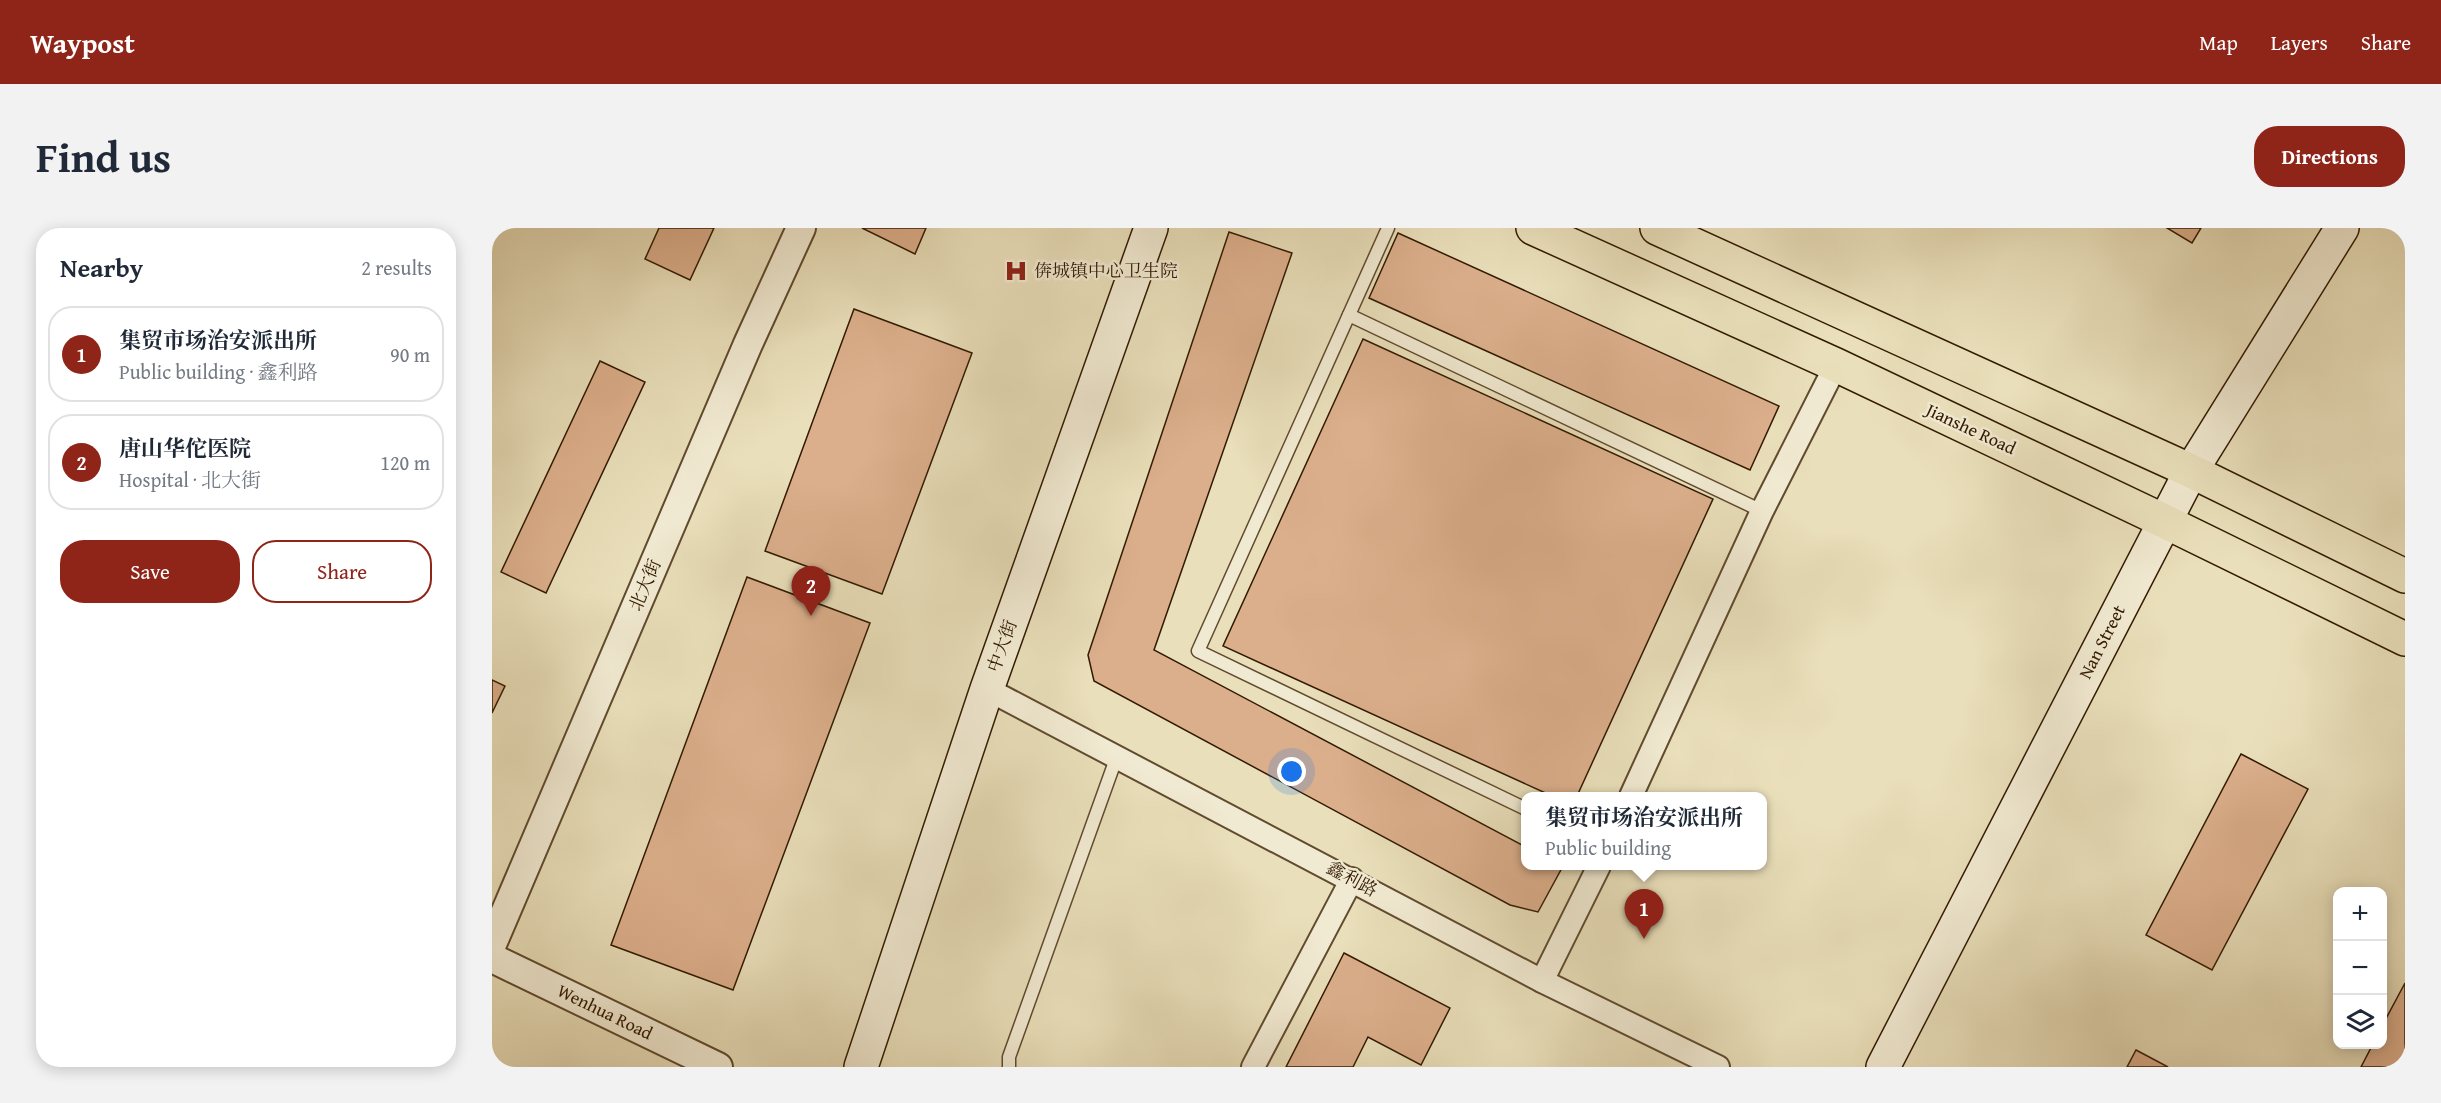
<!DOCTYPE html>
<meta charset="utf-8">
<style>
body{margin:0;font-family:"Gentium Book Plus","Noto Serif SC",serif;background:#f2f2f3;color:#1f2937}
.controls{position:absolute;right:18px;bottom:18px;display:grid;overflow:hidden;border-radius:12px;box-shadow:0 3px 15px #0003}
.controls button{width:54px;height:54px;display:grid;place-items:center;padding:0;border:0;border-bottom:2px solid #e0e1e3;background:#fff;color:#1f2937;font:30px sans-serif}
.you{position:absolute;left:800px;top:544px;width:21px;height:21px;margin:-15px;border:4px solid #fff;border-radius:50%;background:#1a73e8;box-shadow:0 0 0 9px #1a73e833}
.badge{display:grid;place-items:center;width:39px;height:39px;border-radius:50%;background:#8f2418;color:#fff;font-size:20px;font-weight:700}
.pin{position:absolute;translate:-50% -50px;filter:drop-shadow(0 2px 3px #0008)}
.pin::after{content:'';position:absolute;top:32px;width:21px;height:18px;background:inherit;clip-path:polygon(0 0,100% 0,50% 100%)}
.popup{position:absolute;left:1029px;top:564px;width:246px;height:78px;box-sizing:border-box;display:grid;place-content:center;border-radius:12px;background:#fff;filter:drop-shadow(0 2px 4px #0005);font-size:20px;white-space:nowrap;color:#747a83}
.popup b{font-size:22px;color:#1f2937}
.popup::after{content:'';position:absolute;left:50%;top:100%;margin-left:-12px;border:12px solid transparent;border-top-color:#fff}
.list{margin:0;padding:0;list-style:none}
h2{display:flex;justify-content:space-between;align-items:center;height:78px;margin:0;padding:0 24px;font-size:26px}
h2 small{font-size:20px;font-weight:400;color:#747a83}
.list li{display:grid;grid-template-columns:39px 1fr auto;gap:18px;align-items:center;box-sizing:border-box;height:96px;margin:0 12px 12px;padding:0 12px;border:2px solid #e0e1e3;border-radius:24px}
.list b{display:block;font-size:22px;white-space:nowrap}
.list p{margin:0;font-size:20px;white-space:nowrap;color:#747a83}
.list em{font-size:20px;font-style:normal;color:#747a83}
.actions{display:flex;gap:12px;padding:18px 24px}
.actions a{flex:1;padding:14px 0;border:2px solid #8f2418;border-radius:24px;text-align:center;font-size:21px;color:#8f2418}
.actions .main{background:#8f2418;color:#fff}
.icon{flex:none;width:33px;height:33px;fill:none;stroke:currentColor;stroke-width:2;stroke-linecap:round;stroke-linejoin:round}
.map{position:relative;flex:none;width:1913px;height:839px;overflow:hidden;border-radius:24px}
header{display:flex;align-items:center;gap:36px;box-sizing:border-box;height:84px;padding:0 30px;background:#8f2418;color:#fff}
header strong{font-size:28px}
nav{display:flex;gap:33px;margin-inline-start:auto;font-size:21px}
.intro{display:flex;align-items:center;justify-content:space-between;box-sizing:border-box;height:144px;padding:0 36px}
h1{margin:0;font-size:42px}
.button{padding:15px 27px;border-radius:24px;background:#8f2418;color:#fff;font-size:21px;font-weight:700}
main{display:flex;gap:36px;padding:0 36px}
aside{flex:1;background:#fff;border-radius:24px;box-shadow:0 3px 15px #0003}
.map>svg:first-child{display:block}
.building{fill:#dcaf8c;stroke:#321a00;stroke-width:1.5}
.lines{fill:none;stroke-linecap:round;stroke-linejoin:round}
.service-casing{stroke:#604b2e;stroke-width:15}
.minor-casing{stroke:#604b2e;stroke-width:26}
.tertiary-casing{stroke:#604b2e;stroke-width:32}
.secondary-casing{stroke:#321a00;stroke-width:36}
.primary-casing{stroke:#321a00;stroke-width:36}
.service{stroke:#f1ead2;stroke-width:12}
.minor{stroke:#f1ead2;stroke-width:22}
.tertiary{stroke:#f1ead2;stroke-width:28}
.secondary{stroke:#f1ead2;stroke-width:33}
.primary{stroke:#e9dfba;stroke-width:33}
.labels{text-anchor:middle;stroke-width:5;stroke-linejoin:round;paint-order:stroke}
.poi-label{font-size:18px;fill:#321a00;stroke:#f1ead2;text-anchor:start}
.street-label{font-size:18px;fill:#321a00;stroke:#f1ead2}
</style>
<header>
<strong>Waypost</strong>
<nav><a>Map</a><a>Layers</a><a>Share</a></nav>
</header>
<div class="intro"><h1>Find us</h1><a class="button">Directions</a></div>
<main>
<aside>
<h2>Nearby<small>2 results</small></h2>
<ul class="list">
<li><span class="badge">1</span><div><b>集贸市场治安派出所</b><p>Public building · 鑫利路</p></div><em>90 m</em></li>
<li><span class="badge">2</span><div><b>唐山华佗医院</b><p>Hospital · 北大街</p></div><em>120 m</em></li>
</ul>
<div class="actions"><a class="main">Save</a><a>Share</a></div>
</aside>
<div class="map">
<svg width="1913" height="839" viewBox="0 0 1913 839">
<rect width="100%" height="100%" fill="#e9dfba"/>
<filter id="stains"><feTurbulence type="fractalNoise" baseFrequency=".00333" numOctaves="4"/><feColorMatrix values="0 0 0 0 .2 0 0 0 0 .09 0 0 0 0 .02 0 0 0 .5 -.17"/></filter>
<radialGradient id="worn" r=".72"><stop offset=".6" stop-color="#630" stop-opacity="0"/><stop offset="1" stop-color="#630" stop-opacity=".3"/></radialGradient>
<g class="building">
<polygon points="167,0 222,0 198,52 153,31"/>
<polygon points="370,0 434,0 423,26"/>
<polygon points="1675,0 1709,0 1700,15"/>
<polygon points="737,4 800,25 662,422 1034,619 1034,638 1071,638 1046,684 1018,677 602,453 596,427"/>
<polygon points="906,5 1287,178 1258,242 877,70"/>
<polygon points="362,81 480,125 390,366 273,323"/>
<polygon points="871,111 1221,271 1085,568 1060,568 731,418"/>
<polygon points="108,133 153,154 54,365 9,344"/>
<polygon points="255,349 378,395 241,762 119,717"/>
<polygon points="0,452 13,458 0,485"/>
<polygon points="1749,526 1816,561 1720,742 1654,707"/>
<polygon points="852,725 958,780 929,837 876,809 861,839 794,839"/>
<polygon points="1913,755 1913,839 1869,839 1881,816 1890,816 1890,798"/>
<polygon points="1644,822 1676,839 1635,839"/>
</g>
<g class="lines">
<g class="service-casing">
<g id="service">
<polyline points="896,0 706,423 1034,581"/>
<polyline points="857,87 1270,283"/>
<polyline points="517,839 517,829 625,528"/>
</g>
</g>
<g class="minor-casing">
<g id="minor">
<polyline points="495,461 1050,753 1226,839"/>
<polyline points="1139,568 1270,283 1344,137"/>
<polyline points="1050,753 1107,638"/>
<polyline points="761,839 860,651"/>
</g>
</g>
<g class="tertiary-casing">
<g id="tertiary">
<polyline points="0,716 256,116 309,0"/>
<polyline points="0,730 226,839"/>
</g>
</g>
<g class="secondary-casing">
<g id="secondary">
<polyline points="369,839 495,461 659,0"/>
<polyline points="1391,839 1699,243 1850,0"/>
</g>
</g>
<g class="primary-casing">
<g id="primary">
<polyline points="1041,0 1344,137 1672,293 1913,411"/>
<polyline points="1165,0 1699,243 1913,348"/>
</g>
</g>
<use href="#service" class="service"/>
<use href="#minor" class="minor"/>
<use href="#tertiary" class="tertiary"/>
<use href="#secondary" class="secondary"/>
<use href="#primary" class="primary"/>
</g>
<defs>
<g id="hospital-bare" transform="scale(1.8)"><path d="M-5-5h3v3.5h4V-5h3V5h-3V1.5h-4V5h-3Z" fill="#8f2418" stroke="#f1ead2" stroke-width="2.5" paint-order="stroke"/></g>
</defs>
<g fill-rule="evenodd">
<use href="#hospital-bare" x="524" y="43"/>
</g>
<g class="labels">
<g class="poi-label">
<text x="542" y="49">倴城镇中心卫生院</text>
</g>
<g class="street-label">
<text transform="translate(1479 201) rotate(25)" y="6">Jianshe Road</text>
<text transform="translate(153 357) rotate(-67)" y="6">北大街</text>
<text transform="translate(1610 414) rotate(-63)" y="6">Nan Street</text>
<text transform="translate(510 418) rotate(-70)" y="6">中大街</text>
<text transform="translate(860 651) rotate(28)" y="6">鑫利路</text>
<text transform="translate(113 784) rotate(26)" y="6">Wenhua Road</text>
</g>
</g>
<rect width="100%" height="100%" filter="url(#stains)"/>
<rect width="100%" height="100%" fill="url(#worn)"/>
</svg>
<div class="controls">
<button>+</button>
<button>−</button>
<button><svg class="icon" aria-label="layers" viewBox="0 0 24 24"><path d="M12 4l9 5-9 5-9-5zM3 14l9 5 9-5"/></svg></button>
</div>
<div class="you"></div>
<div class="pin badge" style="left:1152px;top:711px">1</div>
<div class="popup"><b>集贸市场治安派出所</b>Public building</div>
<div class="pin badge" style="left:319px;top:388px">2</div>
</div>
</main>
